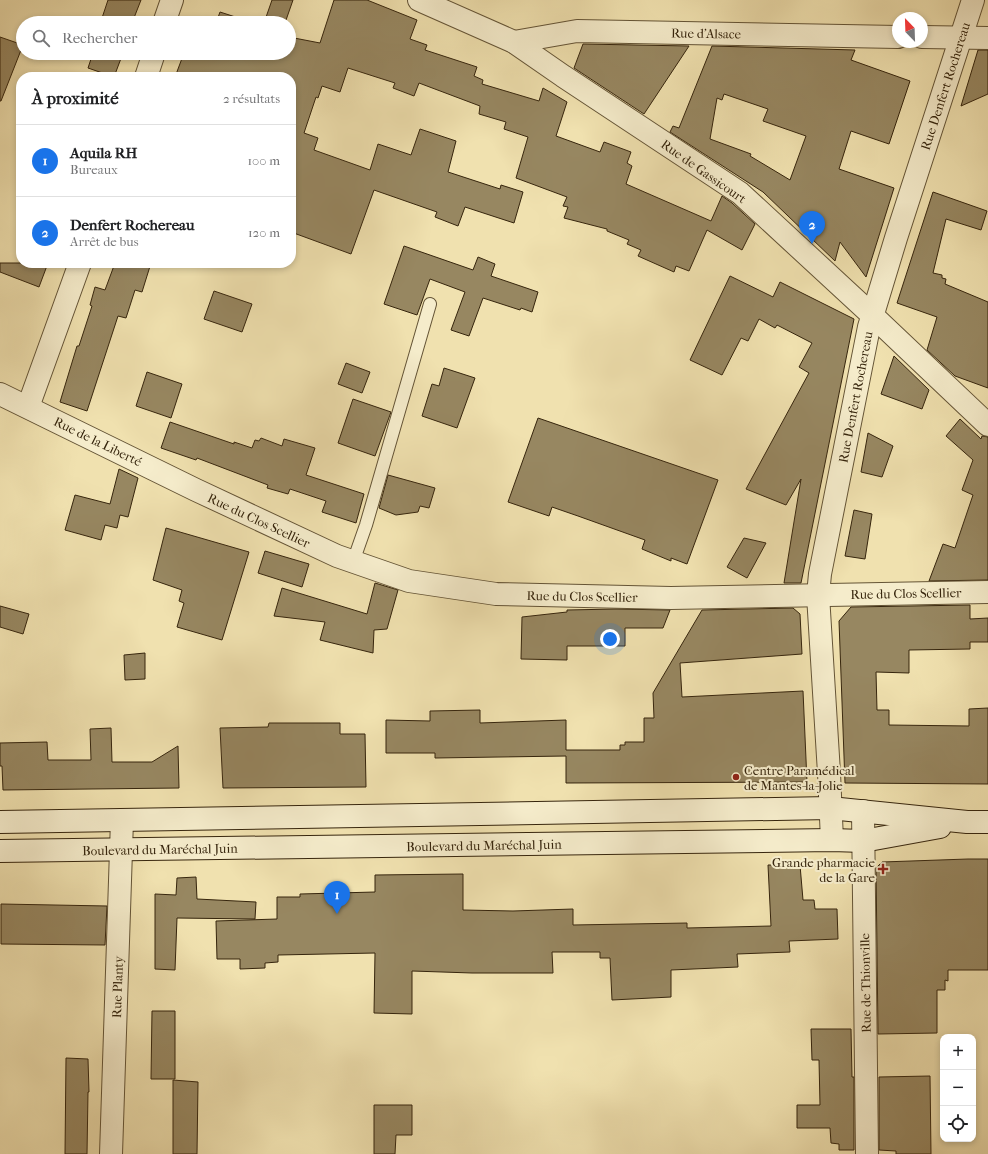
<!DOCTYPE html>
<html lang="fr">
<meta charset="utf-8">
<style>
body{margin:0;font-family:"IM FELL French Canon",serif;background:#f6f6f6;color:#202124}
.controls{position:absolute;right:12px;bottom:12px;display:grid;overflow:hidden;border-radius:8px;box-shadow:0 2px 6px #0003}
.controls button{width:36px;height:36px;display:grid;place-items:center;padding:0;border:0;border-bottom:1px solid #e0e0e0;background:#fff;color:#202124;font:20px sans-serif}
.compass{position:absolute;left:892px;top:12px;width:36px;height:36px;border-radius:50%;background:#fff;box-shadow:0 2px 6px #0003;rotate:337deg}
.you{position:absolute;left:610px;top:639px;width:14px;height:14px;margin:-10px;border:3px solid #fff;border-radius:50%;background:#1a73e8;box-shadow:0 0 0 6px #1a73e833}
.badge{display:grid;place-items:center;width:26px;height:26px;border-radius:50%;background:#1a73e8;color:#fff;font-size:13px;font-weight:700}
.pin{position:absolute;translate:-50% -33px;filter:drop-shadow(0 1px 2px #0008)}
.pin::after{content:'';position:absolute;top:21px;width:14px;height:12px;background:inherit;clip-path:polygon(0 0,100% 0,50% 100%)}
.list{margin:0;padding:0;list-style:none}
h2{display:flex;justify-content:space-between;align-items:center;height:52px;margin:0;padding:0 16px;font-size:17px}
h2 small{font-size:13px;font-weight:400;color:#757577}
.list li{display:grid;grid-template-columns:26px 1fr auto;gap:12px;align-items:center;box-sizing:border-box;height:72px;padding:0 16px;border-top:1px solid #e0e0e0}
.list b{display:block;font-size:15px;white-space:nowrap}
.list p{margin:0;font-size:13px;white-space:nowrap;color:#757577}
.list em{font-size:13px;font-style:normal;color:#757577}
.icon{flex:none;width:22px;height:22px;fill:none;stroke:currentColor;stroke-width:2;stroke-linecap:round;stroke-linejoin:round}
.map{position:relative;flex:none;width:988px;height:1154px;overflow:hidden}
.search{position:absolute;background:#fff;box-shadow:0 2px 6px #0003;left:16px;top:16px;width:280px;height:44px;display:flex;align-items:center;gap:10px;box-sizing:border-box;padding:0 14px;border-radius:22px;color:#757577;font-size:15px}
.panel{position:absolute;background:#fff;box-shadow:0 2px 6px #0003;left:16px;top:72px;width:280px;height:196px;border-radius:16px}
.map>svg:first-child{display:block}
.building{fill:#978761;stroke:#36250d;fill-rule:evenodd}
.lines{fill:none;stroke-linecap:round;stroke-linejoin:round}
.lane-casing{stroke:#645436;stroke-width:14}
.street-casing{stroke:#645436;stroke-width:24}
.secondary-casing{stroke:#36250d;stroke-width:24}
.lane{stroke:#f5eccb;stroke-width:12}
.street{stroke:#f5eccb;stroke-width:22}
.secondary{stroke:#f5eccb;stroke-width:22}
.poi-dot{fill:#8f2418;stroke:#f5eccb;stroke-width:1.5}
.labels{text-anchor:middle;stroke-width:4;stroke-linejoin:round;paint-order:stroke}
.street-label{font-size:13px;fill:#36250d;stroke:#f5eccb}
.poi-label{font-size:13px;fill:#36250d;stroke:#f5eccb;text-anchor:start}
</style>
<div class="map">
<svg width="988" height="1154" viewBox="0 0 988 1154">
<rect width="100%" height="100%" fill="#f0e1af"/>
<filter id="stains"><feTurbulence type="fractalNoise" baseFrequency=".005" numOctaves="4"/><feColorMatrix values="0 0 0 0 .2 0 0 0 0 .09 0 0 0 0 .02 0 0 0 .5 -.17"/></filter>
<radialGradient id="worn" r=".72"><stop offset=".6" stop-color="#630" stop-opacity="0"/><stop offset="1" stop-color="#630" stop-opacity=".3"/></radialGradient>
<g class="building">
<polygon points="108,0 141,0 132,23 116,23 102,18"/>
<polygon points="272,0 293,0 285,23 264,23"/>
<polygon points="334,0 367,0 417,20 410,39 427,45 425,50 477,67 474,76 483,80 482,84 539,101 543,88 567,102 556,136 600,152 604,142 631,152 627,163 632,166 626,184 711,221 722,196 732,203 755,224 742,250 707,230 689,271 676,266 674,272 638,256 641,250 627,244 629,240 607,231 607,229 564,218 568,207 563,206 567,197 516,178 528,137 504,129 506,122 479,114 480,106 419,83 414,96 393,88 395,83 348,68 340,92 322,86 318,98 316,97 304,133 318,138 314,150 370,170 378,144 411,155 420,129 456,141 448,172 500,189 501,185 523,192 514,223 465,207 458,226 435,217 437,212 374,190 351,254 291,232 291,77 175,77 184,53 289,53 289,37 320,43"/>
<polygon points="220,12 254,23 216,23"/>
<polygon points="0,37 23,45 1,101 0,101"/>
<polygon points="583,44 689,46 644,114 574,68"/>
<path d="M712,46L855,50L851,60L910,81L889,144L851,131L839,169L894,188L866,277L840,242L835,261L763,192L670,132L673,126L679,128ZM724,94L768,109L763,121L806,136L790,180L750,156L751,154L710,139L717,98L722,100Z"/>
<polygon points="978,50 988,50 988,94 961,106"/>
<polygon points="93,53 123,53 114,77 88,68"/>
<polygon points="933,192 987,211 981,230 946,219 933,273 942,275 942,278 946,279 945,284 988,302 988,388 955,376 927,350 937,317 897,303"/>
<polygon points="404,246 473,270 478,257 495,264 491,276 538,292 532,312 521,308 520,310 483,298 469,336 451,330 465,292 430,279 417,315 384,304"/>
<polygon points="0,263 48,263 39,287 0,272"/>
<polygon points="115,263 151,263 142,292 135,290 126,318 118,316 87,411 60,402 77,346 79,346 92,306 90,305 95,287 105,290"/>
<polygon points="730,276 773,297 780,282 854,319 801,583 784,583 801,479 786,505 746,489 809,373 799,367 812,343 777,325 775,328 759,319 748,341 741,338 722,375 690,360"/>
<polygon points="214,291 252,304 242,332 204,319"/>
<polygon points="894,356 929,390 922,409 881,394"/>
<polygon points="346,363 370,372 362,393 338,384"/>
<polygon points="444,368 475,378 457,428 422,416 432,384 439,386"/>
<polygon points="147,372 182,384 171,418 136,406"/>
<polygon points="353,399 391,412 375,456 338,443"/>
<polygon points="538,418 718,480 687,564 671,558 671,561 642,549 645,540 578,516 552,507 549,516 508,502"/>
<polygon points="960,419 981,439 982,436 988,437 988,580 929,581 943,544 955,548 973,495 962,490 973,460 946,436"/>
<polygon points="170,422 234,444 234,442 252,448 255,440 259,441 261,438 282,446 284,439 315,448 306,475 364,494 356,523 322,512 326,501 290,489 288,494 267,488 268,485 197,458 196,460 161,448"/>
<polygon points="868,433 893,446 882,477 861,472"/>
<polygon points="119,469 138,478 128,517 120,515 117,528 105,525 101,540 65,530 75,495 110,504"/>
<polygon points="388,475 435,488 429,508 420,506 418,512 396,515 379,508"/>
<polygon points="854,510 872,514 865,559 845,556"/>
<polygon points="166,528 249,552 222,640 177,627 184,603 179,601 182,590 153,580"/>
<polygon points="744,538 766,543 747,578 727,567"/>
<polygon points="265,551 309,564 302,587 258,573"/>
<polygon points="375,583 398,590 387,629 374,630 373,653 320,640 325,622 274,616 282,588 367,614"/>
<polygon points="970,605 970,619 988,618 988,642 970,642 970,649 909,650 909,673 876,672 877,710 889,710 889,725 969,726 969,709 988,708 988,784 845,783 839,621 851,607"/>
<polygon points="0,606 29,614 23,634 0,627"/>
<polygon points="793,608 800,614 802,654 680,663 682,697 803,691 807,782 566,783 566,756 435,758 435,753 386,753 386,720 430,721 430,711 480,710 480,723 566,720 566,750 620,750 620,745 625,745 625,742 644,742 644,718 654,718 653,693 702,610"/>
<polygon points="616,609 670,610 663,628 625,628 625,646 567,646 567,660 521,659 522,617 567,612 567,610"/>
<polygon points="145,653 145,679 125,680 124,655"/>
<polygon points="269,723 340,723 340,734 365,734 366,787 223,788 220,728 268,727"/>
<polygon points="111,728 112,762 152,762 178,746 179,788 3,790 2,766 0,766 0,743 47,742 48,760 91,760 90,729"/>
<polygon points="968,859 988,859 988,970 948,970 948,981 945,980 945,990 937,990 937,1033 878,1034 876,868 882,862"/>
<polygon points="768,865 800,865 803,900 814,900 815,909 837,909 838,939 789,941 790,952 737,954 738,967 671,970 671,997 612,1000 610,958 600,958 600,952 552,952 553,973 472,973 412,971 412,1014 374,1013 375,953 278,955 278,962 265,963 265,968 240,969 240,959 217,959 216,921 277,919 277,897 300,897 300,894 375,892 375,875 463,874 463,910 513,911 573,909 573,925 687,923 687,928 771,926"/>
<polygon points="196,877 197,899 256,902 255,919 177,918 175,970 155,969 155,894 176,895 177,878"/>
<polygon points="1,904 107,906 105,945 1,944"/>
<polygon points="152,1011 175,1011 175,1079 151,1079"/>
<polygon points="811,1029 851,1029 852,1077 854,1077 854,1150 839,1150 839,1144 831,1143 830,1128 797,1128 797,1105 820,1105 819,1060 812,1060"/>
<polygon points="66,1058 88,1059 89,1092 88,1092 87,1154 65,1154"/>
<polygon points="930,1076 931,1154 896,1154 896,1151 879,1150 879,1077"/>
<polygon points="173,1080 198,1082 197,1154 173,1154"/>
<polygon points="374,1105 412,1105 412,1135 396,1135 395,1154 374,1154"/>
</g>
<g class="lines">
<g class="lane-casing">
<polyline id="lane" points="353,562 366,525 430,304"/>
</g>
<g class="street-casing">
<g id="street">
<polyline points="419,0 514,42 563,76 740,193 872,315 988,425"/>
<polyline points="164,23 172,0"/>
<polyline points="922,37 988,38"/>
<polyline points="514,42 577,31 898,37"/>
<polyline points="146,77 154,53"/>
<polyline points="0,394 196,490 337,556 409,581 496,594 671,598 988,592"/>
<polyline points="28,407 80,263"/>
<polyline points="863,811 867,1154"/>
<polyline points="832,840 829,773 818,595 820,574 869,327 896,238 973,0"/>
<polyline points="111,1154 122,820"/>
</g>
</g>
<g class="secondary-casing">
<g id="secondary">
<polyline points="0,822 830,808 967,822 988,822"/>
<polyline points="0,851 832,840 863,841 940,827"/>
</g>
</g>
<use href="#lane" class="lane"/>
<use href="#street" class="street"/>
<use href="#secondary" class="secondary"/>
</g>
<g class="poi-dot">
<circle cx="736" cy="777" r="4"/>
<path d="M881 863h4v4h4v4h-4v4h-4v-4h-4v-4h4z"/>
</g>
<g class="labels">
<g class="street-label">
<text transform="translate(706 33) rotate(1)" y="5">Rue d'Alsace</text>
<text transform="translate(945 86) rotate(-72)" y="5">Rue Denfert Rochereau</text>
<text transform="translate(704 171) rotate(35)" y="5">Rue de Gassicourt</text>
<text transform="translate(855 397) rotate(-79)" y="5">Rue Denfert Rochereau</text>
<text transform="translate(98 441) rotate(26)" y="5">Rue de la Liberté</text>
<text transform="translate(259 520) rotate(25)" y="5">Rue du Clos Scellier</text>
<text transform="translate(906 593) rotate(-1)" y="5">Rue du Clos Scellier</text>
<text transform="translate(582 596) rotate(1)" y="5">Rue du Clos Scellier</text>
<text transform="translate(484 845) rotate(-1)" y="5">Boulevard du Maréchal Juin</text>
<text transform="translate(160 849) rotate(-1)" y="5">Boulevard du Maréchal Juin</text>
<text transform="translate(865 983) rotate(-91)" y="5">Rue de Thionville</text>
<text transform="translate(117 987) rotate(-88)" y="5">Rue Planty</text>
</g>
<g class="poi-label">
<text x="744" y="775">Centre Paramédical<tspan x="744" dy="15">de Mantes-la-Jolie</tspan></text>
<text x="875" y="867" text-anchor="end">Grande pharmacie<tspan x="875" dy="15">de la Gare</tspan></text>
</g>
</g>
<rect width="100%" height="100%" filter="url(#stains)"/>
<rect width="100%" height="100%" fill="url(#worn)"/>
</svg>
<div class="controls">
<button>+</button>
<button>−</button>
<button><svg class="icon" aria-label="locate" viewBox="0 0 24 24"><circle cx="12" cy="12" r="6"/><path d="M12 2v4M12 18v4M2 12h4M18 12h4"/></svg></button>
</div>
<svg class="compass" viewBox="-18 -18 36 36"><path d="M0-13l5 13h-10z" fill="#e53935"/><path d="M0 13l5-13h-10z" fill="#757577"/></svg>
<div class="you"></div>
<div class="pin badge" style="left:337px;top:914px">1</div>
<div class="pin badge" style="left:812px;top:244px">2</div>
<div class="search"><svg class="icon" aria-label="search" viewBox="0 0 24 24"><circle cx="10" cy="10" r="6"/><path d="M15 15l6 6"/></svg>Rechercher</div>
<section class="panel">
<h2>À proximité<small>2 résultats</small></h2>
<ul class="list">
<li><span class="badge">1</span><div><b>Aquila RH</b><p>Bureaux</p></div><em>100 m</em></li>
<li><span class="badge">2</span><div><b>Denfert Rochereau</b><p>Arrêt de bus</p></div><em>120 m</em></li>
</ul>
</section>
</div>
